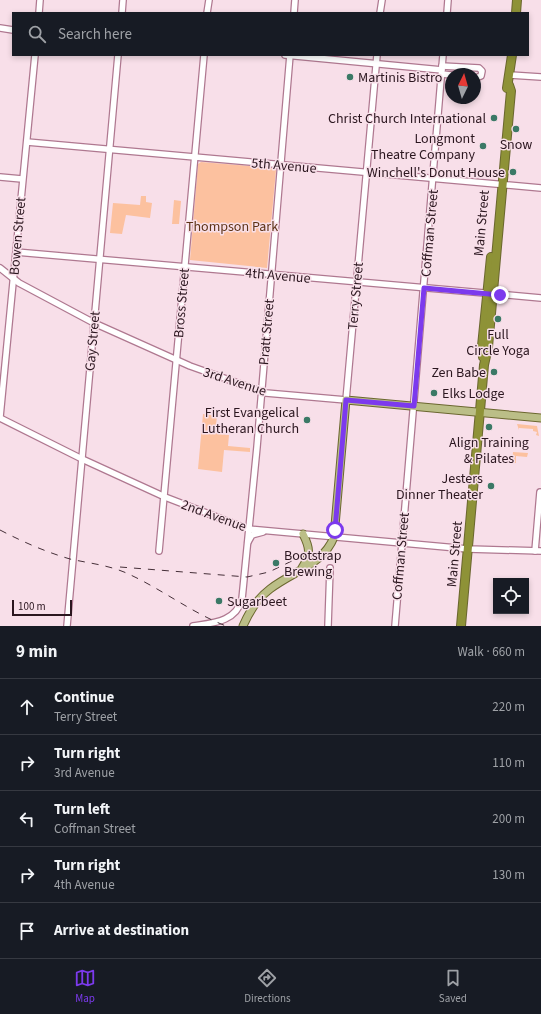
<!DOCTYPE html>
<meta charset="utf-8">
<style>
body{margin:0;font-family:"Source Sans 3",sans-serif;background:#242831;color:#f1f3f6}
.controls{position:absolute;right:12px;bottom:12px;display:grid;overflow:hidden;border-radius:0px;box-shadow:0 2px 6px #0003}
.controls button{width:36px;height:36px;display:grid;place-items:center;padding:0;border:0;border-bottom:1px solid #363941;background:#171b24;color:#f1f3f6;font:20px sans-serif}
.compass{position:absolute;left:445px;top:68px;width:36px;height:36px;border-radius:50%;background:#171b24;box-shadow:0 2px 6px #0003;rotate:5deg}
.scale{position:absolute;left:12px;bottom:10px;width:60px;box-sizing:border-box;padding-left:4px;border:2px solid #2b161f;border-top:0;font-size:11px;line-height:14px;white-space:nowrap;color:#2b161f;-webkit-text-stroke:3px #f8dfe9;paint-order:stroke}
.stop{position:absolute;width:12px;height:12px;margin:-9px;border:3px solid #7c3aed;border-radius:50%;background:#fff}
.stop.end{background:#7c3aed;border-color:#fff;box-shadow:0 1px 4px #0008}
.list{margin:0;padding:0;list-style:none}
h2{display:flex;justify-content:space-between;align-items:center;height:52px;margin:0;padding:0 16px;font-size:17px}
h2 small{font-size:13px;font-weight:400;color:#9ea1a6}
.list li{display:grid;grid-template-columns:26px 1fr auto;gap:12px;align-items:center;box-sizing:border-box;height:56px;padding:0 16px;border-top:1px solid #363941}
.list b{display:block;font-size:15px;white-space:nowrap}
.list p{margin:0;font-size:13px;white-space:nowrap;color:#9ea1a6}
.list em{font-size:13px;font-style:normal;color:#9ea1a6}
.icon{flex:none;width:22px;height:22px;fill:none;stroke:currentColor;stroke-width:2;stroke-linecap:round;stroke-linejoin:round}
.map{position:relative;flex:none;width:541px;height:626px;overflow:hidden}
.search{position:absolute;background:#171b24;box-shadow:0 2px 6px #0003;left:12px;right:12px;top:12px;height:44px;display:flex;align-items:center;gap:10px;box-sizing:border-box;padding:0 14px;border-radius:0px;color:#9ea1a6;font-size:15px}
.sheet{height:332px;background:#171b24}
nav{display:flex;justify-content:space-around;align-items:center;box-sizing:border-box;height:56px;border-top:1px solid #363941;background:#171b24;font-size:11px;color:#9ea1a6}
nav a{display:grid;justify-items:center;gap:2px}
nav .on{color:#7c3aed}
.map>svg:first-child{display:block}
.green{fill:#fcc19f}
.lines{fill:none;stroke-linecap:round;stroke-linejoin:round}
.minor-casing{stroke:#af7890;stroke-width:8}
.major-casing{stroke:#6b672f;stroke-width:9}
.highway-casing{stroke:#6b672f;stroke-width:10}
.minor{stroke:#fff;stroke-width:5.5}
.major{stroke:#bbbe87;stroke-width:7}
.highway{stroke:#8e9237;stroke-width:8}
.rail{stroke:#452f38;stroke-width:1;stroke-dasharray:7 7;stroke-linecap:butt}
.route{stroke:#7c3aed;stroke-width:5}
.poi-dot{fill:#3b7966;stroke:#f8dfe9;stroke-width:1.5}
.labels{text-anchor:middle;stroke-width:3;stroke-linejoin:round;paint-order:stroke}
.poi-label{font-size:14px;fill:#2b161f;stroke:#f8dfe9;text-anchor:end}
.street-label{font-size:14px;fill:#2b161f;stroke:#f8dfe9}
.park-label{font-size:14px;fill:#5d3317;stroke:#f8dfe9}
</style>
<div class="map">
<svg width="541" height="626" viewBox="0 0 541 626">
<rect width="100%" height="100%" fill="#f8dfe9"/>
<g class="green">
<polygon points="201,162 273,168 276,170 267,268 190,260 198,164"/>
<polygon points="141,196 146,196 146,202 152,203 150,218 126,215 122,234 110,233 113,203 140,205"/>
<polygon points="174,200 181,201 179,224 172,224"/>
<polygon points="203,414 217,416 216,426 219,426 219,434 229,435 228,446 250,448 250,452 224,450 222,472 198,469"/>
<polygon points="517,424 537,426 539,436 536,435 537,432 533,431 533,429 519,428 519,430"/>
<polygon points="513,452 528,453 527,457 516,456 516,463 512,463"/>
</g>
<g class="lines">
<g class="minor-casing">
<g id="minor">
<polyline points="39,13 40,0"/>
<polyline points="122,13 123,0"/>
<polyline points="207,13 209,0"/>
<polyline points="294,13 295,0"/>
<polyline points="380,13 382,0"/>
<polyline points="447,13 448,0"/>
<polyline points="0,28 13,30"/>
<polyline points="285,55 442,70"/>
<polyline points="442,66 479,68 482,71 481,76 475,78"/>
<polyline points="442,74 451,75"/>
<polyline points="510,75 541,77"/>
<polyline points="27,142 541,188"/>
<polyline points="0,177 22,179"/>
<polyline points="16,252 541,298"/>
<polyline points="0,268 19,283 94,323 190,366 266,393 346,400 377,55"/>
<polyline points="0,417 35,55"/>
<polyline points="0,418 82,459 165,497 248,529 468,549 541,551"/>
<polyline points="248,542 252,535 263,532"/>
<polyline points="159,551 204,55"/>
<polyline points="535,551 540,492"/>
<polyline points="67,626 118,55"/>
<path d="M193,626C213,623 236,622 242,599L257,447L290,55"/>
<polyline points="328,626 330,568"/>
<polyline points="395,626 443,55"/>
</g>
</g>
<g class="major-casing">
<g id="major">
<path d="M302,568C311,554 310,548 303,534"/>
<path d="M243,626C249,612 258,598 270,589C293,571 323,565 334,537L346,400L541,418"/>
</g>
</g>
<g class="highway-casing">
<g id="highway">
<polyline points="516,13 517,0"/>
<polyline points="507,88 512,55"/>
<polyline points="483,357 482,346 491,257"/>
<polyline points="461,626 484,365 488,347 511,91 509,85"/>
</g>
</g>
<use href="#minor" class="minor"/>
<use href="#major" class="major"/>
<use href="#highway" class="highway"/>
<g class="rail">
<path d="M0,530C23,542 46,552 70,559C88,563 107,565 124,572C159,587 190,612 226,626"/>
<polyline points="120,567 247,577 269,572 296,559"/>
</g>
</g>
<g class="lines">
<polyline class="route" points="335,530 346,400 414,406 424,288 500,295"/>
</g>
<g class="poi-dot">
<circle cx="350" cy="77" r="4"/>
<circle cx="494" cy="118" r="4"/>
<circle cx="516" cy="129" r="4"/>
<circle cx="483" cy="146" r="4"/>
<circle cx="513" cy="172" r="4"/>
<circle cx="498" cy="319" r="4"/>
<circle cx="494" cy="372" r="4"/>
<circle cx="434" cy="393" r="4"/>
<circle cx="307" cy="420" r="4"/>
<circle cx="489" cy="427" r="4"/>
<circle cx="491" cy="486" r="4"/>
<circle cx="276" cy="563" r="4"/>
<circle cx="219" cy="601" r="4"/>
</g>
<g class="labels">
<g class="poi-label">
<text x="358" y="82" text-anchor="start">Martinis Bistro</text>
<text x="486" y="123">Christ Church International</text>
<text x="475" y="143">Longmont<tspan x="475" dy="16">Theatre Company</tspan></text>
<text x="516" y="149" text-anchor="middle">Snow</text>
<text x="505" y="177">Winchell's Donut House</text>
<text x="498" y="339" text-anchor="middle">Full<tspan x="498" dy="16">Circle Yoga</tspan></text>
<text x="486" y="377">Zen Babe</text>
<text x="442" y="398" text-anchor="start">Elks Lodge</text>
<text x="299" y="417">First Evangelical<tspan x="299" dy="16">Lutheran Church</tspan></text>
<text x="489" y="447" text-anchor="middle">Align Training<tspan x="489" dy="16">&amp; Pilates</tspan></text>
<text x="483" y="483">Jesters<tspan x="483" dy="16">Dinner Theater</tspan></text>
<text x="284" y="560" text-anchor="start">Bootstrap<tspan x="284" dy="16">Brewing</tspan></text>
<text x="227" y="606" text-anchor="start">Sugarbeet</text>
</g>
<g class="street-label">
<text transform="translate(284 165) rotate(5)" y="5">5th Avenue</text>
<text transform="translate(481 223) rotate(-85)" y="5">Main Street</text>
<text transform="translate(429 233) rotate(-85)" y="5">Coffman Street</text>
<text transform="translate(17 236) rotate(-85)" y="5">Bowen Street</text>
<text transform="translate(278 275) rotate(5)" y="5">4th Avenue</text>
<text transform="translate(355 296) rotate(-85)" y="5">Terry Street</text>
<text transform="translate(181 303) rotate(-85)" y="5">Bross Street</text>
<text transform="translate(266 332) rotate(-85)" y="5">Pratt Street</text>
<text transform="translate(92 341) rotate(-85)" y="5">Gay Street</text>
<text transform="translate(235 381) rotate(18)" y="5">3rd Avenue</text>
<text transform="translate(214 515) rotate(20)" y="5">2nd Avenue</text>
<text transform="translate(454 554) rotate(-85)" y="5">Main Street</text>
<text transform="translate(400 556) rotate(-85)" y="5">Coffman Street</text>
</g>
<g class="park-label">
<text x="232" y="231">Thompson Park</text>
</g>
</g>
</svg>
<div class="controls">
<button><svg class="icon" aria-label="locate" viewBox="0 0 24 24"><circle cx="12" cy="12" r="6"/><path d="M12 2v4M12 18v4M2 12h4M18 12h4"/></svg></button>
</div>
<svg class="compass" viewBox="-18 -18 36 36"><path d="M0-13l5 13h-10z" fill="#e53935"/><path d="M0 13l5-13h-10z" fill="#9ea1a6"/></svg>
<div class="scale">100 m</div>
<div class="stop" style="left:335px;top:530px"></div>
<div class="stop end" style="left:500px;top:295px"></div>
<div class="search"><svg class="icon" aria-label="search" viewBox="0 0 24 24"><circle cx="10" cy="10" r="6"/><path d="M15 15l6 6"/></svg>Search here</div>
</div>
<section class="sheet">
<h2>9 min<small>Walk · 660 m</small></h2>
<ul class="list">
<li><svg class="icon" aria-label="ahead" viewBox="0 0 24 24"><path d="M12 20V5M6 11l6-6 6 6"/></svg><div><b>Continue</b><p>Terry Street</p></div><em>220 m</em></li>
<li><svg class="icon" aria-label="right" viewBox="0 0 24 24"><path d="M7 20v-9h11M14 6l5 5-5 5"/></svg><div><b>Turn right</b><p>3rd Avenue</p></div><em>110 m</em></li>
<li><svg class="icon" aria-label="left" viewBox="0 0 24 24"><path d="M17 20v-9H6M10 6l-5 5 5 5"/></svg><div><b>Turn left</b><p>Coffman Street</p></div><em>200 m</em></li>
<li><svg class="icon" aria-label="right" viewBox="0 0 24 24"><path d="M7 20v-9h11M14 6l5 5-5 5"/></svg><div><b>Turn right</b><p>4th Avenue</p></div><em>130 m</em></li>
<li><svg class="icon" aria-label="arrive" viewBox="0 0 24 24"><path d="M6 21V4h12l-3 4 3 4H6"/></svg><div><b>Arrive at destination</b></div></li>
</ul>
</section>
<nav>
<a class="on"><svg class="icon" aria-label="map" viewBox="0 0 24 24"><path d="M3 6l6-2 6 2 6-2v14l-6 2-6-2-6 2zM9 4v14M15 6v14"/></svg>Map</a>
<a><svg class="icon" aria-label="directions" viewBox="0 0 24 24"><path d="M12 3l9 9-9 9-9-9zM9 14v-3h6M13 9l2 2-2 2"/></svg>Directions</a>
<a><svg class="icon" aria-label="saved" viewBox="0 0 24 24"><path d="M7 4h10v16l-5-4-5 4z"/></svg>Saved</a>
</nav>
